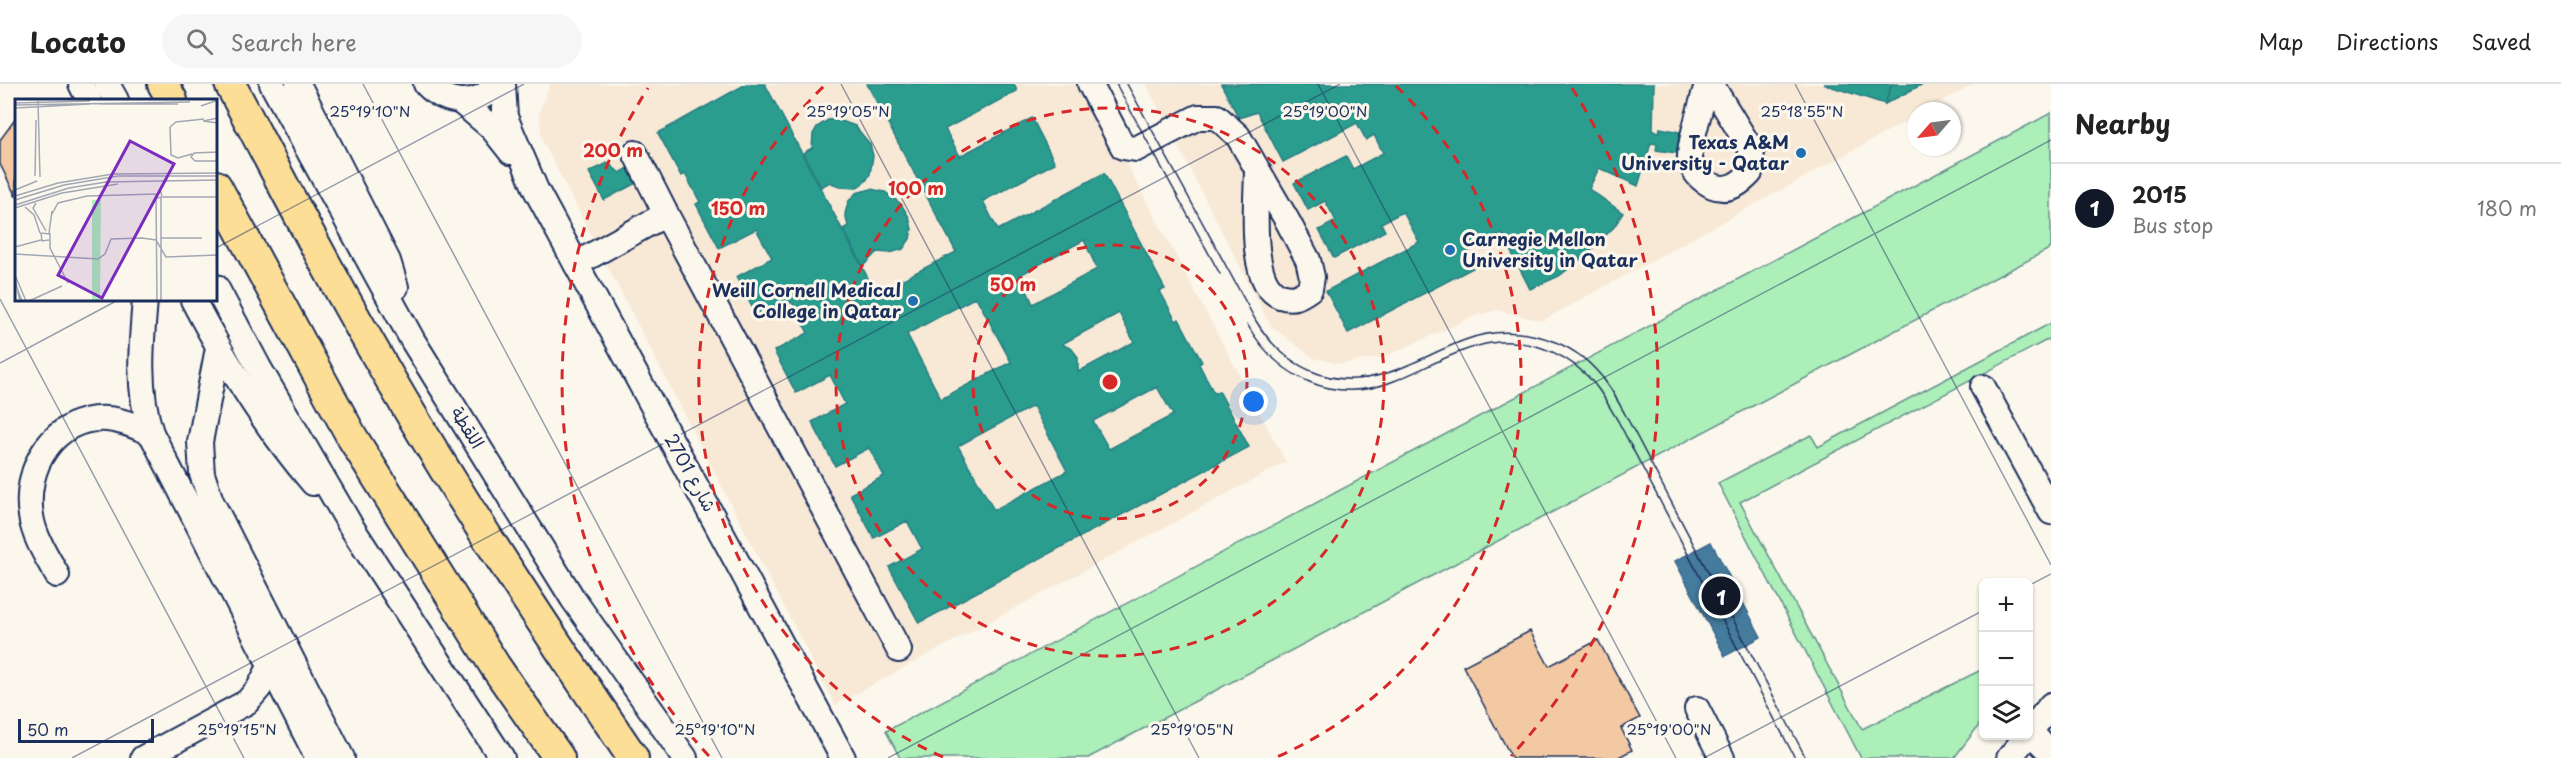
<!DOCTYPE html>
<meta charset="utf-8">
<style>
body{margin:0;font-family:"Playpen Sans","Playpen Sans Arabic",sans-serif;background:#f6f6f6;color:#222}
.controls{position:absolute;right:18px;bottom:18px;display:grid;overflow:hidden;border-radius:9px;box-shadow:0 2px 4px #0004}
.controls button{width:54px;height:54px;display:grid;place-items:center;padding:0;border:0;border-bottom:2px solid #e0e0e0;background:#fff;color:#222;font:30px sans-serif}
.compass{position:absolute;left:1907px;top:18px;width:54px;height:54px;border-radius:50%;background:#fff;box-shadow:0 2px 4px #0004;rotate:242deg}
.scale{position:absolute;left:18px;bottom:15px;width:136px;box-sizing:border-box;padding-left:6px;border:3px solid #1b2f5e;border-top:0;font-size:16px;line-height:21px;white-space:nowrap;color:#1b2f5e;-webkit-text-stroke:4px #fbf7ec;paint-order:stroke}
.you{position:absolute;left:1254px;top:318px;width:21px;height:21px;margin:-15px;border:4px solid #fff;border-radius:50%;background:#1a73e8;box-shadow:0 0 0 9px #1a73e833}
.badge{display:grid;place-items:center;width:39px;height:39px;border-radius:50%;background:#111827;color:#fff;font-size:20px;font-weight:700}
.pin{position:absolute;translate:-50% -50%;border:3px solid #fff;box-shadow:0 2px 6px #0006}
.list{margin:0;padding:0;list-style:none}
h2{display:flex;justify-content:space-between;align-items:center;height:78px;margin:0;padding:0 24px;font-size:26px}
h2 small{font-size:20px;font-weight:400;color:#767676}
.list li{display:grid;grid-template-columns:39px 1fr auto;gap:18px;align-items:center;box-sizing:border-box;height:90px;padding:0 24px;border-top:2px solid #e0e0e0}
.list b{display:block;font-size:22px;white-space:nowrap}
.list p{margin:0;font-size:20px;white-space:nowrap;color:#767676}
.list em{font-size:20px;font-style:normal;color:#767676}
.icon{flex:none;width:33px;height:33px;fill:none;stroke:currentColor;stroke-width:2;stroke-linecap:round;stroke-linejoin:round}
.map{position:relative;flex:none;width:2051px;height:674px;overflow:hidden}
header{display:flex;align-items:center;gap:36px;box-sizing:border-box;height:84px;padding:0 30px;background:#fff;border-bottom:2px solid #e0e0e0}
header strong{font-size:28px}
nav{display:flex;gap:33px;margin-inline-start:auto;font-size:21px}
.search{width:420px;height:54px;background:#f6f6f6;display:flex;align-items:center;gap:15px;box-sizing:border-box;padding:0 21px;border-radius:33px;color:#767676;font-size:22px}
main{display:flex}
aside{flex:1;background:#fff}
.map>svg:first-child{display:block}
.built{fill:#f8e9d6}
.green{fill:#acefb9;stroke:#648f8c;stroke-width:1.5}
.schools{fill:#2a9d8f;stroke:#267c80;stroke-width:1.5;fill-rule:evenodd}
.public{fill:#457b9d;stroke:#38648a;stroke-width:1.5}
.building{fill:#f2c9a2;stroke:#1b2f5e;stroke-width:1.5}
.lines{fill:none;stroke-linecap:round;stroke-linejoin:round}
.minor-casing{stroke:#1b2f5e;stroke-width:28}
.major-casing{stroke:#1b2f5e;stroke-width:34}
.minor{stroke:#fbf7ec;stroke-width:24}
.major{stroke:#fdde96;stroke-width:30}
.tram{stroke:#1b2f5e;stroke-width:1.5}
.ticks{fill:none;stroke:#1b2f5e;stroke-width:1.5;stroke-opacity:0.45}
.ring{fill:none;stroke:#d62828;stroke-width:3;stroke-dasharray:10 8}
.poi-dot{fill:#1f6fb2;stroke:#fbf7ec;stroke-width:2}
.labels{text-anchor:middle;stroke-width:6;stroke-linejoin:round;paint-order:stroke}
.poi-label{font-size:18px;font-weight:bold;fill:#1b2f5e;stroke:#fbf7ec;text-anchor:end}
.street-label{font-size:18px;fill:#1b2f5e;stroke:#fbf7ec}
.inset-road{fill:none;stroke:#a1a7b3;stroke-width:1.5}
.view{fill:#7b2cbf;fill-opacity:0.15;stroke:#7b2cbf;stroke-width:3}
.inset-edge{fill:none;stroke:#1b2f5e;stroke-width:3}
.ticks-label{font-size:15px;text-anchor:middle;fill:#1b2f5e;stroke:#fbf7ec;stroke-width:6;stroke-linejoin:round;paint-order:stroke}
.centre{fill:#d62828;stroke:#fbf7ec;stroke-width:3}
.ring-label{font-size:18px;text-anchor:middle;font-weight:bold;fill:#d62828;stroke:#fbf7ec;stroke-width:6;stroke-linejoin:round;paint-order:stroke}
</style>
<header>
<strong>Locato</strong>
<div class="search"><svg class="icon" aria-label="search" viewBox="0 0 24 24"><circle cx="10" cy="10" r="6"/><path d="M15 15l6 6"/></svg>Search here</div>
<nav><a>Map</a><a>Directions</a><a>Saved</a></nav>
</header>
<main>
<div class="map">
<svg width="2051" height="674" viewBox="0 0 2051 674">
<rect width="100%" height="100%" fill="#fbf7ec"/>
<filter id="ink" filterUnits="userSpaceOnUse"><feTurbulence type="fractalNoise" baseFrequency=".0167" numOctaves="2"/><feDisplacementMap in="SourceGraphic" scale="12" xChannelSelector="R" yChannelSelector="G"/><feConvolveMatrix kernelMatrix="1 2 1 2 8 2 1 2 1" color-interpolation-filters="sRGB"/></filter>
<g filter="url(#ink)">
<g class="built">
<polygon points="550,0 1084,0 1286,378 835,621 542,56 539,28"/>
<polygon points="1146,0 1974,0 1924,27 1916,27 1916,32 1542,237 1498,226 1475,232 1384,273 1340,280 1313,274 1270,241"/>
</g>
<g class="green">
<polygon points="2051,29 2051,164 1088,674 900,674 886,647"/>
<polygon points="2051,239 2051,254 1740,418 1862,645 1983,585 1983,636 1954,674 1861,674 1718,399 1811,351 1818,363"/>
</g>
<g class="schools">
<path d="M746,0H765L876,209L956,168L867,0H1014L1017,7L945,45L960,72L1032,34L1055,79L983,117L998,146L1104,89L1165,205L1160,207L1176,237L1179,235L1202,278L1199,280L1214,309L1219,307L1249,363L919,539L889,483L922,465L907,437L874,454L850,410L884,392L869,364L835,382L812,338L845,320L830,291L796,309L774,267L808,249L792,218L759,236L736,193L772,174L756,145L719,164L696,120L700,118L685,90L681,92L658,49ZM1084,156L1097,185L1033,220L1020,191ZM976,213L1011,278L941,315L907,250ZM1119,229L1134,258L1078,288V273L1072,265L1062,260ZM1157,303L1173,331L1109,365L1093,337ZM1033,322L1067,387L994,426L958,362Z"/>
<polygon points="1221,0 1654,0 1653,47 1659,49 1660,44 1680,48 1676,69 1656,66 1657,60 1651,59 1638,102 1599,84 1589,105 1623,129 1614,143 1585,172 1559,192 1530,205 1502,150 1465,169 1473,184 1348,249 1326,207 1419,158 1403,128 1381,139 1385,147 1334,174 1319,146 1336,137 1325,117 1308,126 1294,99 1346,72 1353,85 1383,69 1374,51 1366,56 1357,39 1283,78 1257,28 1239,34"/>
<polygon points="1823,0 1892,0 1885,20"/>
<polygon points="1892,0 1923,0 1885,20"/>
<polygon points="836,35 855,42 870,60 873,72 870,90 866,97 856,104 840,103 830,98 821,103 803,69 812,64 813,50 817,43 828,36"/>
<polygon points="608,79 620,89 634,81 642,96 604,116 589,88"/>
<polygon points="871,105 885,108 901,120 909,133 912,145 910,155 903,165 890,169 877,168 863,182 843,145 848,142 845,130 848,118 856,109"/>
</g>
<polygon class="public" points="1711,458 1761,553 1725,572 1675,477"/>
<g class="building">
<polygon points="16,34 16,113 0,80 0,56"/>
<polygon points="1530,547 1549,582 1598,556 1640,634 1621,644 1632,666 1617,674 1512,674 1463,582"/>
</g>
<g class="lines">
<g class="minor-casing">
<g id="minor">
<polyline points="81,0 89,16"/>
<polyline points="107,0 116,16"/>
<polyline points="272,0 413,257 573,515 685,674"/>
<polyline points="298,0 388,177 396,203"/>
<path d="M426,0C446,21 478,24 497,0"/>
<polyline points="503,0 505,33 536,106 843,674"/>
<path d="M1090,0L1123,63L1136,65L1198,33H1217L1238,52L1288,138L1308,176L1312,193L1310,205C1299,213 1293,216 1280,212C1247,199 1257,114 1257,85"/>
<path d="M1707,0C1703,16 1689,60 1690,74C1691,87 1702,97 1713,102C1728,108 1740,100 1750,89L1752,67L1711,0"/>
<polyline points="460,17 492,44 511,68"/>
<polyline points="635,69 666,130"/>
<polyline points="576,180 666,130 899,566"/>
<polyline points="216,203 259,284 352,444 502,674"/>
<path d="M145,216C141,261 137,306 151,349L318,674"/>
<path d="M193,216C227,281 265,343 313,399"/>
<polyline points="218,264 200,358 202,390 211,417 342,674"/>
<polyline points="1983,303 2051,428"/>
<path d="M57,491C47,473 34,453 31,432C23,384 54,332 107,335C123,336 137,343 151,349"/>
<polyline points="1697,625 1722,674"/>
<polyline points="2030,648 2051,669"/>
<polyline points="2028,650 2051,621"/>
<polyline points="143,674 247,618 259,604 271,581"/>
<polyline points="2009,674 2027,652"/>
</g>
</g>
<g class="major-casing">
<g id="major">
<polyline points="163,0 172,16"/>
<path d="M230,0C278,91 325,183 377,272C456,410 544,542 633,674"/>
<polyline points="216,102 352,353 495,582 559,674"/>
</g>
</g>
<use href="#minor" class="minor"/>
<use href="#major" class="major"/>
<g class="tram">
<polyline points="1116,0 1220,190"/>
<path d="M1127,0L1256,237C1284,283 1331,306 1384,290C1412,282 1437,266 1465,256C1508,239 1564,251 1596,286C1609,299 1617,316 1626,332L1806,674"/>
<path d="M1247,240C1277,293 1333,322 1394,297C1425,285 1457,265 1491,259C1524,254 1560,266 1584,289C1599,302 1608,321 1618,337L1795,674"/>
</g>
</g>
</g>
<path class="ticks" d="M363,0L722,674M841,0L1199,674M1318,0L1676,674M1795,0L2051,481M216,164L524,0M0,215L244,674M0,279L118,216M2028,502L2051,490M72,674L1340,0M888,674L2051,56M1704,674L1984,526"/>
<g class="ring">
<circle cx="1110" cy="298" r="137"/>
<circle cx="1110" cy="298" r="274"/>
<path d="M943 673A411 411 0 0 1 824 2M1396 2A411 411 0 0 1 1277 673"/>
<path d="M709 672A548 548 0 0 1 648 4M1572 4A548 548 0 0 1 1511 672"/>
</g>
<g class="poi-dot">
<circle cx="1801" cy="69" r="6"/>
<circle cx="1450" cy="166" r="6"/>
<circle cx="913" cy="217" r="6"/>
</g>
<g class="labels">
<g class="poi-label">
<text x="1789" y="65">Texas A&amp;M<tspan x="1789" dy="21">University - Qatar</tspan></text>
<text x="1462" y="162" text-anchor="start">Carnegie Mellon<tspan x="1462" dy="21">University in Qatar</tspan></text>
<text x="901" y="213">Weill Cornell Medical<tspan x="901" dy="21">College in Qatar</tspan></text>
</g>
<g class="street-label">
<text transform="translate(467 344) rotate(58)" y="6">اللقطة</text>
<text transform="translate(690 389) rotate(61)" y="6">شارع 2701</text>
</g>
</g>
<g transform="translate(15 15)">
<rect width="202" height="202" fill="#fbf7ec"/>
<path d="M77,101H86L85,202H77Z" fill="#acefb9"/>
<path class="inset-road" d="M23,2L25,78M0,4L75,2M86,5H163M0,6L175,3M186,7L203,1M0,9L75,5M203,19L188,22L203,24M203,53L179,54L176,58L180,62H203M177,55L163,59L156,56L155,28L161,23L189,20M20,77L21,21M0,91L22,82M0,97L43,84L98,75L203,74M148,98H203M0,101L49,86L103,77H203M21,104L18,109L31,132M0,106L54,89L91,83L203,81M10,108L19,116L25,134M0,109L47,94L103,85M37,115L43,104L72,97L141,95M34,134L37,112M146,139H187M34,141L27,142L26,134L35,135V149L53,184M0,148L26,141M0,155L83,160L90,155L96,140L127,139L141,141L151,158L203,156M0,176L11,202M0,180L5,202M0,184L7,202M14,202L47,187M142,202L141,97L146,93L147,98L142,99M146,202V99"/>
<path class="view" d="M115,42L159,65L87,199L43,176Z"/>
<rect width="202" height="202" class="inset-edge"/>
</g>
<g class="ticks-label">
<text x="370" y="33">25°19'10"N</text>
<text x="848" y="33">25°19'05"N</text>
<text x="1325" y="33">25°19'00"N</text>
<text x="1802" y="33">25°18'55"N</text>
<text x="237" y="651">25°19'15"N</text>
<text x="715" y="651">25°19'10"N</text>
<text x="1192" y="651">25°19'05"N</text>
<text x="1669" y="651">25°19'00"N</text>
</g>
<circle cx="1110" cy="298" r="9" class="centre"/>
<g class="ring-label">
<text x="613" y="73">200 m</text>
<text x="916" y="111">100 m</text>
<text x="738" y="131">150 m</text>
<text x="1013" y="207">50 m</text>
</g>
</svg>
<div class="controls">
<button>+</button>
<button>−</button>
<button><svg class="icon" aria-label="layers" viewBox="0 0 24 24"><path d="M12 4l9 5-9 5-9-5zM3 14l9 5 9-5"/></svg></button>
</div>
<svg class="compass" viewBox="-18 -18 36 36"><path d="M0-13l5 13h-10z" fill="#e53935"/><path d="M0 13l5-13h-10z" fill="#767676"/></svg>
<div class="scale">50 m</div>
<div class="you"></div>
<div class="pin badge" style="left:1721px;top:512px">1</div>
</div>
<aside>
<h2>Nearby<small></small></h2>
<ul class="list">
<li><span class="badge">1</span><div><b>2015</b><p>Bus stop</p></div><em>180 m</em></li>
</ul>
</aside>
</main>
